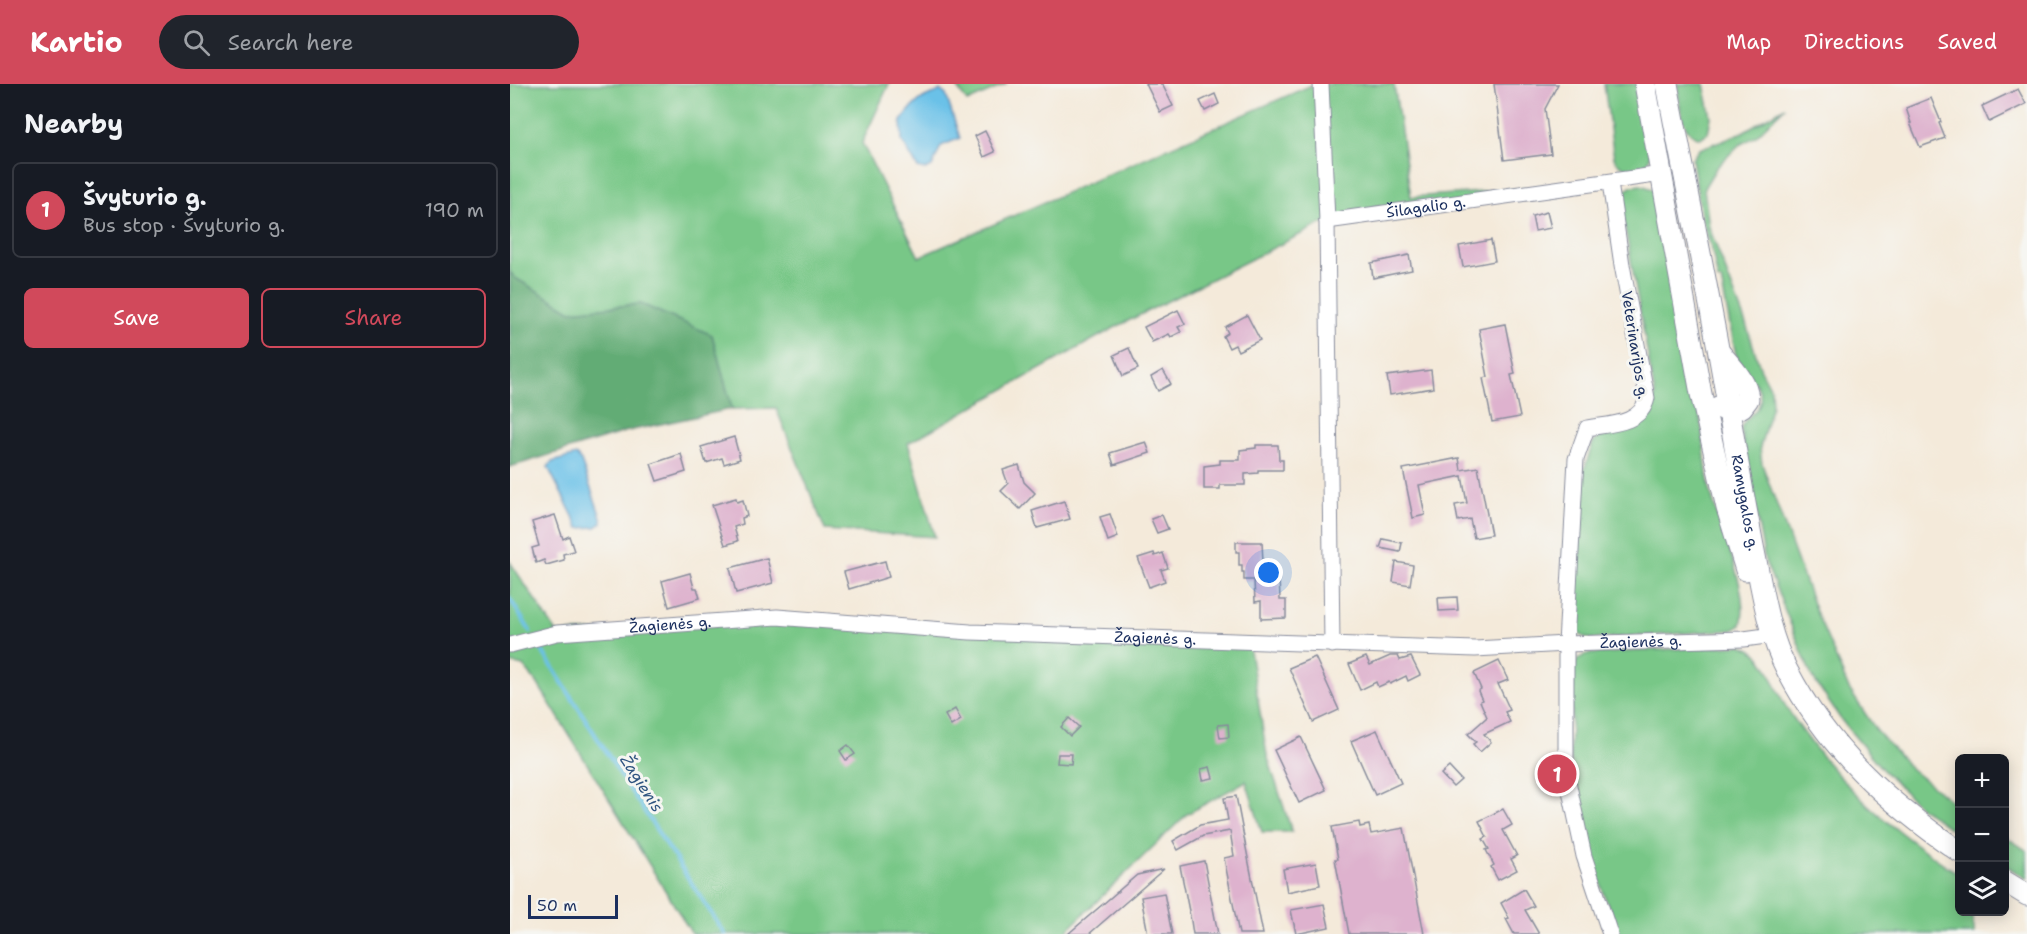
<!DOCTYPE html>
<meta charset="utf-8">
<style>
body{margin:0;font-family:"Shantell Sans",sans-serif;background:#20242c;color:#f1f3f6}
.controls{position:absolute;right:18px;bottom:18px;display:grid;overflow:hidden;border-radius:9px;box-shadow:0 3px 15px #0003}
.controls button{width:54px;height:54px;display:grid;place-items:center;padding:0;border:0;border-bottom:2px solid #363941;background:#171b24;color:#f1f3f6;font:30px sans-serif}
.scale{position:absolute;left:18px;bottom:15px;width:90px;box-sizing:border-box;padding-left:6px;border:3px solid #1b2f5e;border-top:0;font-size:16px;line-height:21px;white-space:nowrap;color:#1b2f5e;-webkit-text-stroke:4px #f6f6f2;paint-order:stroke}
.you{position:absolute;left:759px;top:489px;width:21px;height:21px;margin:-15px;border:4px solid #fff;border-radius:50%;background:#1a73e8;box-shadow:0 0 0 9px #1a73e833}
.badge{display:grid;place-items:center;width:39px;height:39px;border-radius:50%;background:#d1495b;color:#fff;font-size:20px;font-weight:700}
.pin{position:absolute;translate:-50% -50%;border:3px solid #fff;box-shadow:0 2px 6px #0006}
.list{margin:0;padding:0;list-style:none}
h2{display:flex;justify-content:space-between;align-items:center;height:78px;margin:0;padding:0 24px;font-size:26px}
h2 small{font-size:20px;font-weight:400;color:#9ea1a6}
.list li{display:grid;grid-template-columns:39px 1fr auto;gap:18px;align-items:center;box-sizing:border-box;height:96px;margin:0 12px 12px;padding:0 12px;border:2px solid #363941;border-radius:9px}
.list b{display:block;font-size:22px;white-space:nowrap}
.list p{margin:0;font-size:20px;white-space:nowrap;color:#9ea1a6}
.list em{font-size:20px;font-style:normal;color:#9ea1a6}
.actions{display:flex;gap:12px;padding:18px 24px}
.actions a{flex:1;padding:14px 0;border:2px solid #d1495b;border-radius:9px;text-align:center;font-size:21px;color:#d1495b}
.actions .main{background:#d1495b;color:#fff}
.icon{flex:none;width:33px;height:33px;fill:none;stroke:currentColor;stroke-width:2;stroke-linecap:round;stroke-linejoin:round}
.map{position:relative;flex:none;width:1517px;height:850px;overflow:hidden}
header{display:flex;align-items:center;gap:36px;box-sizing:border-box;height:84px;padding:0 30px;background:#d1495b;color:#fff}
header strong{font-size:28px}
nav{display:flex;gap:33px;margin-inline-start:auto;font-size:21px}
.search{width:420px;height:54px;background:#20242c;display:flex;align-items:center;gap:15px;box-sizing:border-box;padding:0 21px;border-radius:33px;color:#9ea1a6;font-size:22px}
main{display:flex}
aside{flex:1;background:#171b24}
.map>svg:first-child{display:block}
.green{fill:#78c787;stroke:#4a7b72;stroke-width:1.5}
.forest{fill:#62ac74;stroke:#3e6e69;stroke-width:1.5}
.water{fill:#6bc1e8;stroke:#4378a3;stroke-width:1.5}
.lines{fill:none;stroke-linecap:round;stroke-linejoin:round}
.stream{stroke:#6bc1e8;stroke-width:4}
.building{fill:#deb2ce}
.minor-casing{stroke:#888c9c;stroke-width:17}
.highway-casing{stroke:#888c9c;stroke-width:23}
.minor{stroke:#fff;stroke-width:15}
.highway{stroke:#fff;stroke-width:21}
.labels{text-anchor:middle;stroke-width:6;stroke-linejoin:round;paint-order:stroke}
.street-label{font-size:15px;fill:#1b2f5e;stroke:#f6f6f2}
.water-label{font-size:16px;font-style:italic;fill:#2f5480;stroke:#f6f6f2}
</style>
<header>
<strong>Kartio</strong>
<div class="search"><svg class="icon" aria-label="search" viewBox="0 0 24 24"><circle cx="10" cy="10" r="6"/><path d="M15 15l6 6"/></svg>Search here</div>
<nav><a>Map</a><a>Directions</a><a>Saved</a></nav>
</header>
<main>
<aside>
<h2>Nearby<small></small></h2>
<ul class="list">
<li><span class="badge">1</span><div><b>Švyturio g.</b><p>Bus stop · Švyturio g.</p></div><em>190 m</em></li>
</ul>
<div class="actions"><a class="main">Save</a><a>Share</a></div>
</aside>
<div class="map">
<svg width="1517" height="850" viewBox="0 0 1517 850">
<rect width="100%" height="100%" fill="#f6f6f2"/>
<filter id="ink" filterUnits="userSpaceOnUse"><feTurbulence type="fractalNoise" baseFrequency=".0167" numOctaves="2"/><feDisplacementMap in="SourceGraphic" scale="12" xChannelSelector="R" yChannelSelector="G"/><feConvolveMatrix kernelMatrix="1 2 1 2 8 2 1 2 1" color-interpolation-filters="sRGB"/></filter>
<filter id="wash" filterUnits="userSpaceOnUse"><feTurbulence type="fractalNoise" baseFrequency=".008" numOctaves="4" result="noise"/><feDisplacementMap in="SourceGraphic" scale="24" xChannelSelector="R" yChannelSelector="G"/><feGaussianBlur stdDeviation="1.35" result="paint"/><feColorMatrix in="noise" values="0 0 0 0 0 0 0 0 0 0 0 0 0 0 0 0 0 1.4 0 .05"/><feComposite in="paint" operator="in"/></filter>
<g filter="url(#wash)">
<rect width="100%" height="100%" fill="#f4eada"/>
<g class="green">
<polygon points="0,0 379,0 352,59 409,173 804,0 884,0 901,113 1100,99 817,137 604,244 398,359 425,453 315,446 266,324 222,325 202,251 131,220 61,227 5,194 0,188"/>
<polygon points="445,0 497,0 457,18"/>
<path d="M1094,0H1127L1141,70C1139,74 1138,80 1134,83C1125,89 1108,83 1104,74Z"/>
<path d="M1167,0H1194L1201,33L1198,49L1190,54C1169,49 1170,18 1167,0Z"/>
<path d="M1275,23L1245,53L1229,61L1206,84L1194,104L1199,143L1236,240L1251,286L1261,305L1262,321L1250,363L1252,380L1305,525L1339,605L1366,646L1401,685L1449,723V751L1409,722L1371,684L1332,637L1302,593L1255,477L1231,346C1233,335 1242,332 1248,323C1259,304 1231,287 1226,271L1211,196H1208L1202,166L1192,137L1182,75L1189,65L1231,49Z"/>
<path d="M1131,101L1143,105L1148,114C1162,189 1177,263 1191,338C1194,358 1195,380 1199,401C1206,440 1241,504 1231,541L1223,546L1081,555C1071,553 1067,549 1064,540L1074,386L1083,359L1089,353L1136,336L1142,330L1145,311L1111,121V110L1122,102Z"/>
<polygon points="0,478 47,549 282,537 739,561 757,671 782,748 752,748 736,697 677,730 553,850 182,850 26,597 13,582 0,579"/>
<path d="M1231,561C1235,563 1240,564 1243,567C1259,577 1267,610 1278,626C1325,698 1378,744 1449,790L1450,828H1461L1465,850H1107L1085,782L1066,708L1060,668L1064,582L1068,575L1077,570Z"/>
<polygon points="1495,752 1517,767 1517,795 1495,781"/>
</g>
<polygon class="forest" points="0,188 5,194 61,227 131,220 202,251 222,325 118,347 0,383"/>
<g class="water">
<path d="M430,6L436,11L450,54L431,62L422,83L415,86L408,84L392,57L391,37C398,28 406,17 417,12C423,9 425,11 430,6Z"/>
<polygon points="66,371 71,377 92,436 92,439 86,443 69,444 38,383 42,378"/>
</g>
<g class="lines">
<g class="stream">
<polyline points="0,515 20,547"/>
<polyline points="29,562 119,704 215,850"/>
</g>
</g>
<g id="blocks">
<g class="building">
<polygon points="636,0 652,0 663,22 650,28"/>
<polygon points="984,0 1048,0 1035,25 1041,70 994,76"/>
<polygon points="1508,5 1516,20 1479,38 1472,22"/>
<polygon points="705,10 709,20 695,27 690,17"/>
<polygon points="1421,14 1431,38 1429,39 1435,54 1410,63 1400,39 1401,39 1396,24"/>
<polygon points="475,47 485,68 474,73 465,52"/>
<polygon points="1037,128 1041,144 1025,147 1022,132"/>
<polygon points="981,156 985,177 953,183 949,162"/>
<polygon points="899,171 902,186 863,194 861,179"/>
<polygon points="668,226 675,240 668,243 671,248 661,253 659,250 642,258 634,243"/>
<polygon points="737,231 750,256 728,267 725,261 719,264 713,252 718,249 715,243"/>
<polygon points="995,240 1005,290 1001,291 1010,333 982,338 973,294 978,293 969,245"/>
<polygon points="619,264 628,285 613,292 604,271"/>
<polygon points="653,286 661,300 648,307 641,293"/>
<polygon points="921,286 923,304 880,311 877,292"/>
<polygon points="224,353 230,375 214,380 212,374 196,379 191,363"/>
<polygon points="636,358 640,369 604,381 600,369"/>
<polygon points="746,361 768,361 769,376 773,376 773,386 748,386 748,389 735,390 735,401 710,401 710,405 694,405 694,382 710,380 710,376 730,376 730,366 746,364"/>
<polygon points="171,370 176,388 147,397 141,380"/>
<polygon points="949,374 951,386 968,383 981,451 964,454 960,435 948,437 945,421 957,419 952,392 909,401 915,431 903,434 893,385"/>
<polygon points="509,381 514,398 525,409 510,425 491,407 498,400 493,386"/>
<polygon points="226,414 227,418 233,416 237,432 232,434 233,440 224,443 228,457 215,461 202,421"/>
<polygon points="554,417 560,435 527,444 522,427"/>
<polygon points="600,430 608,453 598,457 590,433"/>
<polygon points="45,431 53,455 59,452 64,467 53,470 54,476 36,481 34,476 26,479 22,464 29,462 22,438"/>
<polygon points="652,431 658,445 647,449 641,435"/>
<polygon points="873,455 892,459 890,468 870,464"/>
<polygon points="726,458 752,458 753,479 756,479 757,493 769,493 770,516 776,516 776,534 751,535 751,517 745,518 744,496 734,496 734,488 732,488 732,481 729,481 729,468 726,468"/>
<polygon points="644,469 645,472 653,469 658,484 651,486 655,497 639,503 628,474"/>
<polygon points="257,474 263,499 226,509 220,484"/>
<polygon points="375,477 379,493 339,505 334,488"/>
<polygon points="886,478 903,481 900,501 883,498"/>
<polygon points="180,489 184,504 187,504 190,514 159,523 152,497"/>
<polygon points="947,513 948,526 929,527 928,514"/>
<polygon points="880,572 888,572 890,576 901,573 910,591 898,597 896,592 880,600 879,598 868,603 866,598 850,606 839,580 856,573 860,581"/>
<polygon points="805,573 829,626 803,638 779,584"/>
<polygon points="989,577 998,596 988,600 1000,626 995,628 1000,638 974,650 981,658 970,668 963,660 966,658 958,650 977,633 970,617 972,616 968,607 971,605 964,589"/>
<polygon points="445,625 451,636 441,642 435,631"/>
<polygon points="559,634 569,643 560,652 551,643"/>
<polygon points="718,640 719,653 710,654 708,641"/>
<polygon points="867,646 891,699 865,711 841,657"/>
<polygon points="791,653 816,706 789,719 764,666"/>
<polygon points="338,661 345,670 336,676 330,667"/>
<polygon points="548,670 562,670 561,680 547,679"/>
<polygon points="700,683 703,694 693,696 691,685"/>
<polygon points="939,683 951,696 943,703 931,690"/>
<polygon points="726,712 737,769 753,850 729,850 714,774 724,772 720,747 693,752 668,766 663,757 690,741 718,736 714,714"/>
<polygon points="993,725 1002,741 993,746 1007,772 1001,775 1007,786 988,796 981,783 984,781 976,766 979,765 973,755 977,753 969,737"/>
<polygon points="849,738 850,743 859,741 861,750 894,744 914,850 839,850 825,775 828,775 822,743"/>
<polygon points="694,777 708,850 683,850 681,837 670,782"/>
<polygon points="806,779 810,801 777,808 773,785"/>
<polygon points="654,785 579,850 558,850 627,791"/>
<polygon points="1014,805 1024,822 1015,826 1029,850 1004,850 996,835 999,834 991,819"/>
<polygon points="654,809 662,850 638,850 631,813"/>
<polygon points="814,820 819,843 786,850 781,826"/>
</g>
</g>
</g>
<g filter="url(#ink)">
<use href="#blocks" fill-opacity="0" stroke="#888c9c" stroke-width="1.5"/>
<g class="lines">
<g class="minor-casing">
<g id="minor">
<polyline points="811,0 817,137 822,561"/>
<path id="s1" d="M817,137L1152,90"/>
<path id="s2" d="M0,561L47,549L267,533L460,548L965,565L1056,560L1234,555L1263,551"/>
<path d="M1100,850L1074,772L1056,688V560L1066,375L1077,344C1099,340 1131,341 1137,314L1112,181L1100,99"/>
</g>
</g>
<g class="highway-casing">
<g id="highway">
<polyline points="1135,0 1191,310 1217,424 1236,486"/>
<path id="s3" d="M1157,0C1177,107 1200,213 1218,321C1227,375 1236,428 1247,482C1254,517 1260,553 1277,586C1318,665 1377,718 1450,768"/>
<path d="M1208,323L1219,328L1232,323L1238,315C1237,297 1221,282 1210,269"/>
<polyline points="1494,797 1517,811"/>
</g>
</g>
<use href="#minor" class="minor"/>
<use href="#highway" class="highway"/>
</g>
</g>
<g class="labels">
<g class="street-label">
<text dy="5" stroke="none"><textPath href="#s1" startOffset="100">Šilagalio g.</textPath></text>
<text transform="translate(1125 261) rotate(81)" y="5">Veterinarijos g.</text>
<text dy="5" stroke="none"><textPath href="#s3" startOffset="426">Ramygalos g.</textPath></text>
<text dy="5" stroke="none"><textPath href="#s2" startOffset="162">Žagienės g.</textPath></text>
<text dy="5" stroke="none"><textPath href="#s2" startOffset="648">Žagienės g.</textPath></text>
<text dy="5" stroke="none"><textPath href="#s2" startOffset="1134">Žagienės g.</textPath></text>
</g>
<g class="water-label">
<text transform="translate(132 699) rotate(57)" y="6">Žagienis</text>
</g>
</g>
</svg>
<div class="controls">
<button>+</button>
<button>−</button>
<button><svg class="icon" aria-label="layers" viewBox="0 0 24 24"><path d="M12 4l9 5-9 5-9-5zM3 14l9 5 9-5"/></svg></button>
</div>
<div class="scale">50 m</div>
<div class="you"></div>
<div class="pin badge" style="left:1047px;top:690px">1</div>
</div>
</main>
